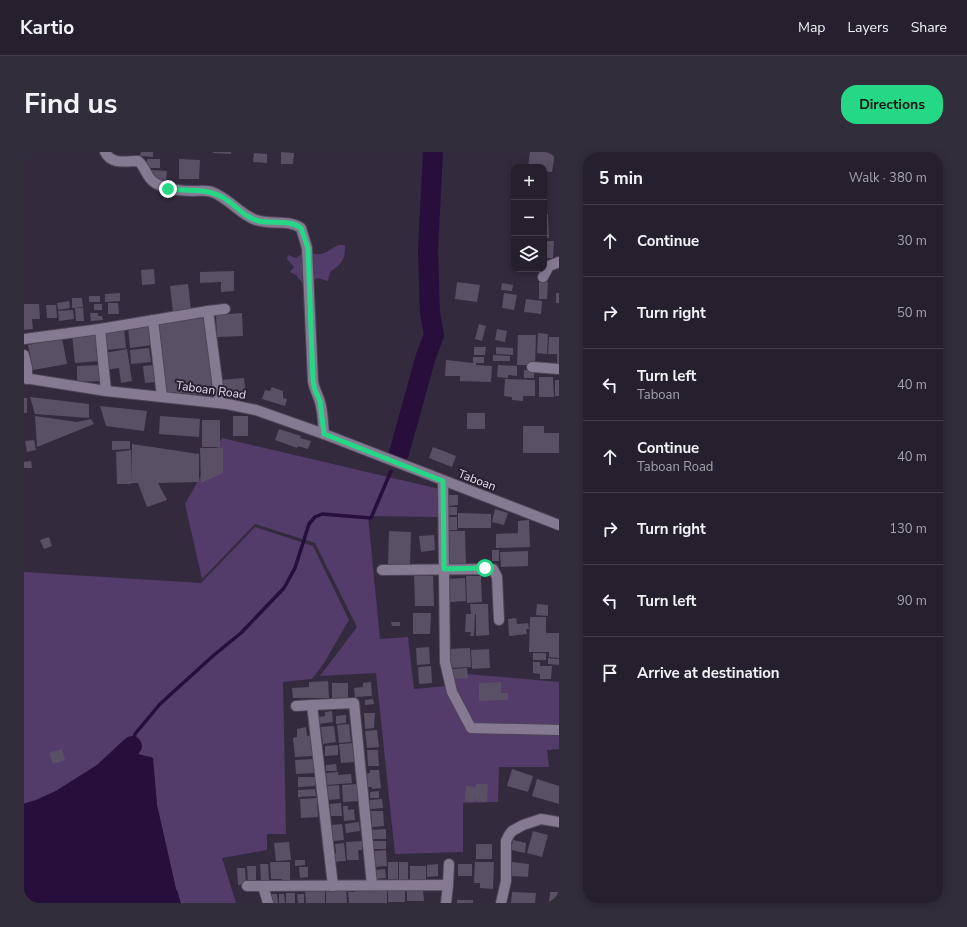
<!DOCTYPE html>
<meta charset="utf-8">
<style>
body{margin:0;font-family:"Nunito Sans",sans-serif;background:#322d3a;color:#f1f3f6}
.controls{position:absolute;right:12px;top:12px;display:grid;overflow:hidden;border-radius:8px;box-shadow:0 2px 10px #0003}
.controls button{width:36px;height:36px;display:grid;place-items:center;padding:0;border:0;border-bottom:1px solid #423e4a;background:#26202e;color:#f1f3f6;font:20px sans-serif}
.stop{position:absolute;width:12px;height:12px;margin:-9px;border:3px solid #25d886;border-radius:50%;background:#fff}
.stop.end{background:#25d886;border-color:#fff;box-shadow:0 1px 4px #0008}
.list{margin:0;padding:0;list-style:none}
h2{display:flex;justify-content:space-between;align-items:center;height:52px;margin:0;padding:0 16px;font-size:17px}
h2 small{font-size:13px;font-weight:400;color:#a4a3aa}
.list li{display:grid;grid-template-columns:26px 1fr auto;gap:12px;align-items:center;box-sizing:border-box;height:72px;padding:0 16px;border-top:1px solid #423e4a}
.list b{display:block;font-size:15px;white-space:nowrap}
.list p{margin:0;font-size:13px;white-space:nowrap;color:#a4a3aa}
.list em{font-size:13px;font-style:normal;color:#a4a3aa}
.icon{flex:none;width:22px;height:22px;fill:none;stroke:currentColor;stroke-width:2;stroke-linecap:round;stroke-linejoin:round}
.map{position:relative;flex:none;width:535px;height:751px;overflow:hidden;border-radius:16px}
header{display:flex;align-items:center;gap:24px;box-sizing:border-box;height:56px;padding:0 20px;background:#26202e;border-bottom:1px solid #423e4a}
header strong{font-size:19px}
nav{display:flex;gap:22px;margin-inline-start:auto;font-size:14px}
.intro{display:flex;align-items:center;justify-content:space-between;box-sizing:border-box;height:96px;padding:0 24px}
h1{margin:0;font-size:28px}
.button{padding:10px 18px;border-radius:16px;background:#25d886;color:#111;font-size:14px;font-weight:700}
main{display:flex;gap:24px;padding:0 24px}
aside{flex:1;background:#26202e;border-radius:16px;box-shadow:0 2px 10px #0003}
.map>svg:first-child{display:block}
.green{fill:#533b6a}
.water{fill:#270e3b}
.lines{fill:none;stroke-linecap:round;stroke-linejoin:round}
.stream{stroke:#270e3b;stroke-width:3.5}
.river{stroke:#270e3b;stroke-width:20}
.building{fill:#5a5066}
.minor-casing{stroke:#4e4657;stroke-width:12}
.minor{stroke:#857a92;stroke-width:10}
.route{stroke:#25d886;stroke-width:5}
.labels{text-anchor:middle;stroke-width:4;stroke-linejoin:round;paint-order:stroke}
.street-label{font-size:12px;fill:#e1dbe8;stroke:#292033}
</style>
<header>
<strong>Kartio</strong>
<nav><a>Map</a><a>Layers</a><a>Share</a></nav>
</header>
<div class="intro"><h1>Find us</h1><a class="button">Directions</a></div>
<main>
<div class="map">
<svg width="535" height="751" viewBox="0 0 535 751">
<rect width="100%" height="100%" fill="#332a3e"/>
<g class="green">
<path d="M314,93H321C321,108 319,111 306,120L304,129L293,126L287,131L280,133L272,123L266,120L270,115L263,107L264,103L272,106L282,99C298,106 300,101 314,93Z"/>
<polygon points="198,286 424,339 415,365 344,364 356,487 384,485 390,537 423,534 421,520 535,530 535,597 523,598 525,615 475,615 474,650 439,651 439,700 371,702 352,521 296,524 333,475 291,391 231,372 178,427 161,352"/>
<polygon points="231,375 289,394 325,468 300,511 288,527 259,530 262,682 243,682 243,698 198,706 212,751 153,751 154,746 133,653 128,605 113,602 55,648 0,668 0,420 177,431"/>
</g>
<polygon class="water" points="113,602 129,606 133,653 154,746 153,751 0,751 0,668 55,648"/>
<g class="lines">
<g class="stream">
<polyline points="115,606 108,594 111,582 136,552 190,503 217,481 260,436 271,416 285,372 291,365 298,362 347,366 367,319"/>
<polyline points="152,740 155,751"/>
</g>
<g class="river">
<polyline points="375,301 402,204 410,183 406,161 404,98 409,0"/>
<polyline points="0,662 16,657 38,647 79,621 108,594"/>
</g>
</g>
<g class="building">
<polygon points="117,0 129,0 129,5 116,4"/>
<polygon points="189,0 207,0 207,2 189,1"/>
<polygon points="257,0 270,1 269,12 257,12"/>
<polygon points="506,0 531,0 528,20 520,19 520,15 504,15"/>
<polygon points="230,1 243,2 243,11 229,10"/>
<rect x="123" y="7" width="13" height="9"/>
<polygon points="155,7 176,8 175,27 155,27"/>
<polygon points="128,18 143,19 142,28 128,27"/>
<polygon points="520,62 524,62 525,86 520,86"/>
<polygon points="520,89 530,89 529,106 520,106"/>
<polygon points="130,117 131,132 118,133 117,118"/>
<polygon points="210,119 210,139 197,140 197,130 176,131 176,120"/>
<polygon points="433,130 456,133 453,150 431,147"/>
<polygon points="515,130 524,130 523,147 515,147"/>
<polygon points="478,131 489,133 488,139 477,138"/>
<polygon points="164,132 167,157 149,160 146,134"/>
<polygon points="96,141 96,149 81,150 81,142"/>
<polygon points="480,141 493,143 490,158 478,156"/>
<rect x="532" y="141" width="3" height="10"/>
<rect x="65" y="144" width="11" height="6"/>
<polygon points="48,146 58,146 59,155 48,156"/>
<polygon points="502,147 518,149 517,162 500,160"/>
<polygon points="45,149 46,156 34,158 33,151"/>
<polygon points="84,151 94,151 95,162 84,162"/>
<polygon points="0,152 15,152 16,167 8,167 9,177 0,178"/>
<rect x="70" y="152" width="8" height="6"/>
<polygon points="22,153 32,153 33,166 23,166"/>
<polygon points="51,156 59,156 60,169 52,169"/>
<polygon points="49,158 50,167 35,169 34,159"/>
<polygon points="66,161 74,161 74,164 78,164 79,168 67,169"/>
<polygon points="218,161 219,184 193,185 192,163"/>
<polygon points="182,164 192,244 139,240 130,172"/>
<polygon points="455,172 462,174 458,189 451,187"/>
<polygon points="126,174 128,193 106,196 104,176"/>
<polygon points="100,176 102,196 82,198 80,178"/>
<polygon points="473,177 483,179 481,190 471,188"/>
<polygon points="73,180 76,209 51,211 48,182"/>
<polygon points="514,181 524,182 523,202 513,201"/>
<polygon points="494,183 512,183 511,213 493,213"/>
<polygon points="525,185 535,185 535,212 533,211 533,202 524,202"/>
<polygon points="38,186 43,212 9,218 4,193"/>
<polygon points="450,195 462,195 461,203 450,203"/>
<polygon points="472,195 489,196 489,203 472,202"/>
<polygon points="125,196 127,210 107,212 106,198"/>
<polygon points="103,197 108,229 97,231 95,216 82,218 80,201"/>
<polygon points="469,203 486,204 486,209 469,209"/>
<polygon points="449,205 460,205 460,211 452,211 452,213 468,214 467,230 436,229 436,224 421,224 422,208 449,211"/>
<polygon points="76,213 77,229 53,230 53,214"/>
<polygon points="131,213 133,230 121,231 119,214"/>
<polygon points="474,213 493,214 493,224 484,223 484,226 473,225"/>
<rect x="500" y="218" width="10" height="8"/>
<polygon points="515,225 529,225 530,245 515,245"/>
<polygon points="220,226 222,245 197,247 196,228"/>
<polygon points="481,227 511,228 511,244 499,244 499,249 488,248 488,245 480,244"/>
<rect x="531" y="228" width="4" height="16"/>
<polygon points="248,235 259,239 259,246 263,247 261,254 238,247 241,238 246,239"/>
<polygon points="6,245 65,252 65,266 11,262"/>
<rect x="0" y="246" width="3" height="15"/>
<polygon points="76,254 123,259 120,279 82,274"/>
<rect x="443" y="261" width="18" height="16"/>
<polygon points="11,264 53,270 67,267 70,272 13,295"/>
<polygon points="136,264 176,267 175,285 135,282"/>
<rect x="209" y="264" width="15" height="20"/>
<rect x="178" y="268" width="18" height="27"/>
<polygon points="499,274 520,274 520,281 535,281 535,301 499,301"/>
<polygon points="255,277 277,284 276,286 287,289 284,297 274,294 273,296 251,288"/>
<polygon points="10,288 12,298 3,300 1,289"/>
<polygon points="88,289 106,289 106,297 88,298"/>
<polygon points="108,292 175,302 175,330 134,331 143,348 123,355 114,331 107,331"/>
<polygon points="409,295 432,304 428,315 405,306"/>
<polygon points="176,296 199,296 199,321 177,331"/>
<polygon points="107,298 107,332 93,332 92,300"/>
<polygon points="7,309 8,316 0,316 0,310"/>
<polygon points="425,343 434,343 434,353 425,354"/>
<rect x="425" y="355" width="8" height="8"/>
<polygon points="471,357 484,361 480,373 468,370"/>
<polygon points="434,361 467,362 467,376 434,376"/>
<polygon points="424,365 433,365 433,378 425,378"/>
<polygon points="505,368 506,395 472,396 472,382 494,381 494,369"/>
<polygon points="365,379 387,380 386,413 364,413"/>
<polygon points="424,379 441,379 442,412 424,412"/>
<polygon points="410,383 411,398 397,400 395,384"/>
<polygon points="25,385 28,394 20,397 16,388"/>
<rect x="468" y="398" width="7" height="11"/>
<polygon points="504,399 504,414 477,415 476,400"/>
<polygon points="390,423 409,424 410,454 391,454"/>
<polygon points="442,424 457,424 458,450 443,451"/>
<polygon points="441,426 442,449 425,450 424,427"/>
<polygon points="446,452 464,452 465,483 452,484 452,462 451,462 450,484 446,484 447,480 441,480 442,462 447,462"/>
<polygon points="513,452 524,453 524,464 512,463"/>
<polygon points="389,461 407,461 406,482 389,482"/>
<polygon points="506,465 522,465 522,481 535,481 535,506 525,505 525,500 505,500"/>
<polygon points="492,466 493,472 504,471 505,477 502,477 503,482 485,484 484,467"/>
<polygon points="367,470 376,470 376,474 368,474"/>
<polygon points="405,495 406,512 393,513 392,496"/>
<polygon points="446,496 447,515 425,516 424,497"/>
<polygon points="465,497 466,516 448,517 447,498"/>
<rect x="509" y="501" width="13" height="7"/>
<polygon points="524,506 535,507 535,513 524,512"/>
<polygon points="509,510 516,510 516,522 509,521"/>
<polygon points="407,514 408,531 395,532 394,515"/>
<polygon points="516,514 528,514 527,527 516,527"/>
<polygon points="443,516 444,526 428,527 428,517"/>
<polygon points="304,529 305,546 269,546 268,536 285,535 285,530"/>
<polygon points="347,530 348,544 331,545 330,536 339,535 339,531"/>
<polygon points="477,530 477,541 484,541 484,548 455,549 455,531"/>
<polygon points="308,531 324,531 324,546 308,547"/>
<polygon points="349,547 350,552 341,553 341,548"/>
<polygon points="308,559 309,570 295,572 294,565 301,564 301,560"/>
<polygon points="340,561 351,561 350,576 341,577"/>
<polygon points="322,563 322,571 312,572 312,564"/>
<polygon points="325,572 327,590 315,591 313,573"/>
<polygon points="310,574 312,590 299,592 297,575"/>
<polygon points="282,575 283,584 288,583 290,604 271,605 269,586 273,585 273,577"/>
<polygon points="353,578 355,595 343,596 341,579"/>
<polygon points="329,591 331,610 317,611 315,592"/>
<polygon points="314,593 314,603 301,604 301,594"/>
<polygon points="38,597 41,608 29,612 25,601"/>
<polygon points="343,598 354,598 355,614 344,614"/>
<polygon points="289,607 290,621 272,622 271,608"/>
<polygon points="312,612 313,619 302,619 302,613"/>
<polygon points="488,617 509,624 504,640 483,634"/>
<polygon points="346,618 355,618 357,636 348,637 348,635 341,635 340,622 346,621"/>
<polygon points="314,620 314,623 327,622 328,631 303,633 302,621"/>
<polygon points="274,625 291,625 291,634 274,635"/>
<polygon points="513,627 535,634 535,652 508,644"/>
<polygon points="333,632 335,649 319,650 318,633"/>
<polygon points="452,632 464,632 463,650 451,649 451,643 450,650 441,649 442,634 451,635"/>
<polygon points="315,633 316,647 304,648 303,634"/>
<polygon points="291,637 292,644 274,645 274,638"/>
<polygon points="355,639 355,646 346,646 346,640"/>
<polygon points="293,646 294,665 277,666 276,647"/>
<polygon points="358,647 359,656 346,657 346,648"/>
<polygon points="317,651 318,664 307,664 306,652"/>
<polygon points="319,654 324,654 324,658 330,657 331,668 320,669"/>
<polygon points="347,659 359,659 360,674 348,675"/>
<polygon points="335,670 336,679 322,681 321,672"/>
<polygon points="318,672 320,688 309,689 307,673"/>
<polygon points="362,677 362,687 346,687 346,678"/>
<polygon points="509,679 524,683 518,705 503,701"/>
<polygon points="489,688 502,691 501,701 487,698"/>
<polygon points="338,689 338,698 334,698 335,708 323,708 322,690"/>
<rect x="347" y="689" width="15" height="8"/>
<polygon points="265,690 267,708 252,709 250,691"/>
<polygon points="320,691 322,709 308,710 307,702 312,701 311,692"/>
<rect x="452" y="692" width="16" height="15"/>
<polygon points="362,698 363,714 351,715 351,699"/>
<polygon points="271,708 281,708 281,713 271,714"/>
<polygon points="246,710 266,710 266,730 258,731 258,727 247,727"/>
<rect x="364" y="710" width="10" height="17"/>
<rect x="375" y="710" width="9" height="18"/>
<polygon points="451,710 470,710 469,737 456,736 456,731 450,731"/>
<polygon points="488,710 505,712 504,725 487,724"/>
<polygon points="236,712 244,712 245,728 237,729"/>
<polygon points="414,712 414,724 403,725 403,713"/>
<rect x="434" y="712" width="14" height="12"/>
<polygon points="223,714 232,714 232,730 224,731"/>
<rect x="386" y="714" width="16" height="14"/>
<polygon points="275,715 284,715 284,725 276,726"/>
<polygon points="213,716 221,716 222,732 214,733"/>
<polygon points="361,717 362,726 350,727 350,718"/>
<polygon points="363,735 363,751 325,751 324,740 331,740 331,736"/>
<polygon points="302,737 322,737 323,751 302,751"/>
<polygon points="281,738 301,738 301,751 282,751"/>
<polygon points="381,738 381,750 364,750 364,739"/>
<polygon points="383,738 399,738 400,749 383,749"/>
<polygon points="488,740 512,741 511,751 487,751"/>
<polygon points="526,740 535,740 535,751 525,751"/>
<rect x="262" y="741" width="9" height="10"/>
<polygon points="248,742 253,742 254,751 248,751"/>
<polygon points="255,742 260,742 261,751 255,751"/>
<polygon points="273,742 280,742 280,751 274,751"/>
<rect x="433" y="748" width="16" height="3"/>
</g>
<g class="lines">
<g class="minor-casing">
<g id="minor">
<path d="M81,0C87,13 102,9 114,9C122,15 122,26 131,31C143,38 156,39 170,39C176,39 182,38 188,40C205,46 215,62 232,68C247,73 264,67 277,76L283,96L289,229C290,237 294,243 296,250C299,260 299,272 300,282"/>
<polyline points="519,125 525,114 535,110"/>
<polyline points="184,159 201,157"/>
<polyline points="129,168 138,245"/>
<polyline points="76,177 82,239"/>
<polyline points="0,187 76,177 184,159 196,251"/>
<polyline points="0,203 3,216 3,227"/>
<polyline points="508,215 535,217"/>
<polyline points="0,226 82,239 203,252 232,258 300,282 535,373"/>
<polyline points="419,329 421,510 428,540 447,576 535,578"/>
<polyline points="358,418 469,417 473,425 475,468"/>
<polyline points="272,554 288,553"/>
<polyline points="424,733 425,712"/>
<polyline points="223,734 424,733 422,751"/>
<polyline points="239,734 244,751"/>
<polyline points="309,734 288,553 330,551 348,733"/>
<polyline points="477,751 482,729 482,689 485,683 488,679 499,673 517,667 535,670"/>
</g>
</g>
<use href="#minor" class="minor"/>
</g>
<g class="lines">
<path class="route" d="M144,37C161,39 180,36 196,44C210,50 218,65 235,69C249,72 265,67 277,76L284,96L289,229L291,238L296,249L300,282L419,329L420,417L461,416"/>
</g>
<g class="labels">
<g class="street-label">
<text transform="translate(187 238) rotate(8)" y="4">Taboan Road</text>
<text transform="translate(453 328) rotate(21)" y="4">Taboan</text>
</g>
</g>
</svg>
<div class="controls">
<button>+</button>
<button>−</button>
<button><svg class="icon" aria-label="layers" viewBox="0 0 24 24"><path d="M12 4l9 5-9 5-9-5zM3 14l9 5 9-5"/></svg></button>
</div>
<div class="stop" style="left:461px;top:416px"></div>
<div class="stop end" style="left:144px;top:37px"></div>
</div>
<aside>
<h2>5 min<small>Walk · 380 m</small></h2>
<ul class="list">
<li><svg class="icon" aria-label="ahead" viewBox="0 0 24 24"><path d="M12 20V5M6 11l6-6 6 6"/></svg><div><b>Continue</b></div><em>30 m</em></li>
<li><svg class="icon" aria-label="right" viewBox="0 0 24 24"><path d="M7 20v-9h11M14 6l5 5-5 5"/></svg><div><b>Turn right</b></div><em>50 m</em></li>
<li><svg class="icon" aria-label="left" viewBox="0 0 24 24"><path d="M17 20v-9H6M10 6l-5 5 5 5"/></svg><div><b>Turn left</b><p>Taboan</p></div><em>40 m</em></li>
<li><svg class="icon" aria-label="ahead" viewBox="0 0 24 24"><path d="M12 20V5M6 11l6-6 6 6"/></svg><div><b>Continue</b><p>Taboan Road</p></div><em>40 m</em></li>
<li><svg class="icon" aria-label="right" viewBox="0 0 24 24"><path d="M7 20v-9h11M14 6l5 5-5 5"/></svg><div><b>Turn right</b></div><em>130 m</em></li>
<li><svg class="icon" aria-label="left" viewBox="0 0 24 24"><path d="M17 20v-9H6M10 6l-5 5 5 5"/></svg><div><b>Turn left</b></div><em>90 m</em></li>
<li><svg class="icon" aria-label="arrive" viewBox="0 0 24 24"><path d="M6 21V4h12l-3 4 3 4H6"/></svg><div><b>Arrive at destination</b></div></li>
</ul>
</aside>
</main>
